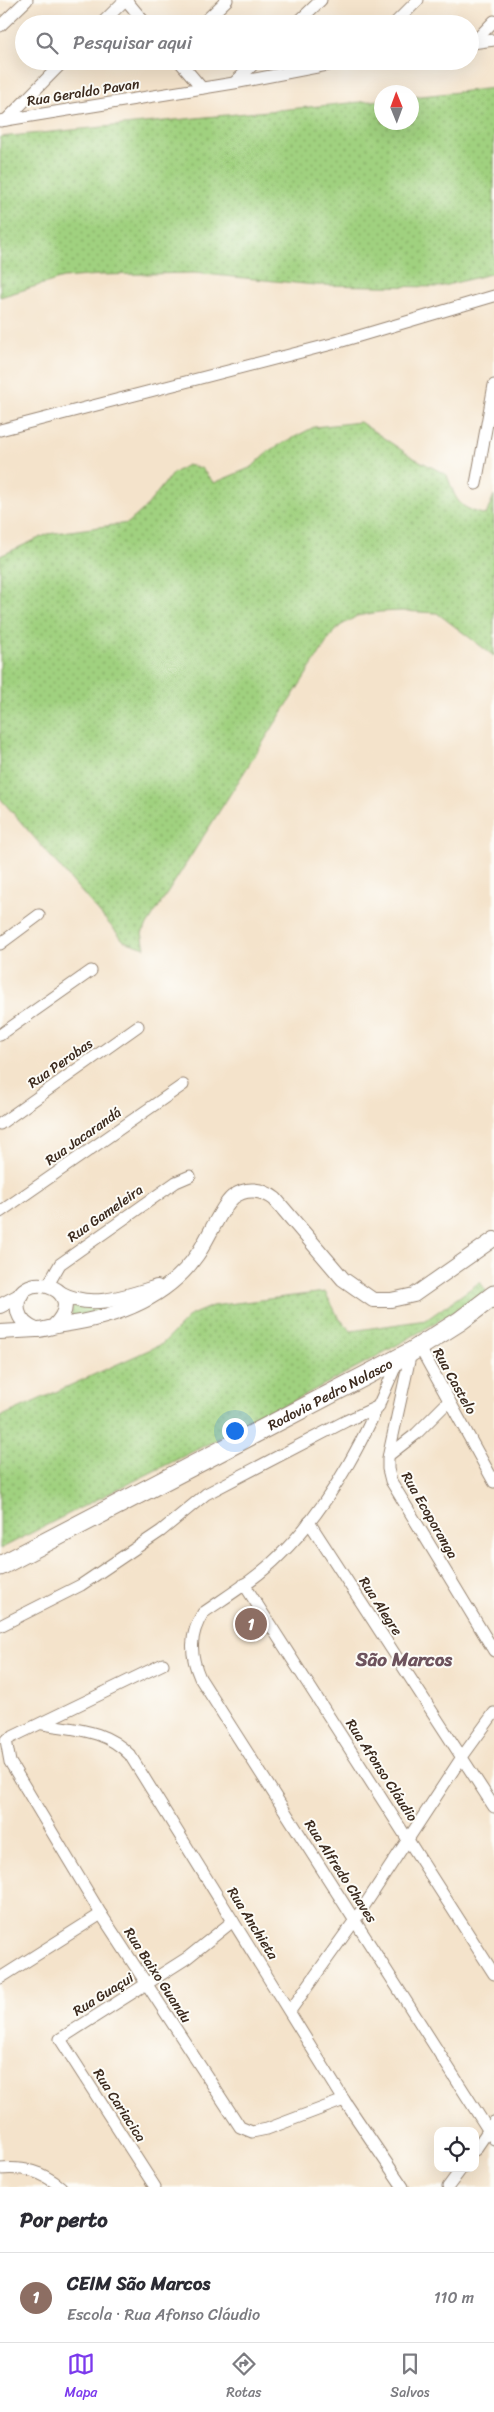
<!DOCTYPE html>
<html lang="pt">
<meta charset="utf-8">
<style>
body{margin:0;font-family:Sriracha,sans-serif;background:#f7f7f7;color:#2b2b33}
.controls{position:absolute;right:15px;bottom:15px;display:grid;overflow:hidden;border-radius:10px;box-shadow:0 5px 20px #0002}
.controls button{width:45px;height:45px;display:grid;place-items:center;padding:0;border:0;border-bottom:1px solid #e1e1e2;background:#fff;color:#2b2b33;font:25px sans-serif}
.compass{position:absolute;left:374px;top:85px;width:45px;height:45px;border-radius:50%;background:#fff;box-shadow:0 5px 20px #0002;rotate:359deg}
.you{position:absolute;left:234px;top:1430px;width:18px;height:18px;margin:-12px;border:4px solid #fff;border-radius:50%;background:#1a73e8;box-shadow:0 0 0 8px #1a73e833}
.badge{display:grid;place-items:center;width:32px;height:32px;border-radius:50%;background:#7c3aed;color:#fff;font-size:16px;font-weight:700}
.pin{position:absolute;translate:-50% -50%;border:2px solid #fff;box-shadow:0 1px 5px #0006}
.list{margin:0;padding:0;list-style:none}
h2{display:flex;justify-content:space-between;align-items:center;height:65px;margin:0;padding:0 20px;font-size:21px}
h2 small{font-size:16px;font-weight:400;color:#7c7c81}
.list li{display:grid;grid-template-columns:32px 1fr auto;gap:15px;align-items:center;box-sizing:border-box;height:90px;padding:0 20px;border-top:1px solid #e1e1e2}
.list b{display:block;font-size:19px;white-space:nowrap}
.list p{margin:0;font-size:16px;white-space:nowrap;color:#7c7c81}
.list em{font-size:16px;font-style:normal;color:#7c7c81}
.icon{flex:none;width:28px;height:28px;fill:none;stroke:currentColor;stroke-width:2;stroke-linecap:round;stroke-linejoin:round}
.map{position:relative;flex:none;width:494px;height:2187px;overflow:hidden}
.search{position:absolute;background:#fff;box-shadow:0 5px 20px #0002;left:15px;right:15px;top:15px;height:55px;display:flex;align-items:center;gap:12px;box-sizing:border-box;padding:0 18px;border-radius:28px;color:#7c7c81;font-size:19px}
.sheet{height:155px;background:#fff}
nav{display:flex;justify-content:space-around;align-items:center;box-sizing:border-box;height:70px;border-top:1px solid #e1e1e2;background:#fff;font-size:14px;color:#7c7c81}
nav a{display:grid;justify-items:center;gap:2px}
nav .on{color:#7c3aed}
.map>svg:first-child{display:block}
.grass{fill:url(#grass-dots);stroke:#6e7e4e}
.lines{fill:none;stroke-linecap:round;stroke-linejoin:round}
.minor-casing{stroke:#988674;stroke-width:13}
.tertiary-casing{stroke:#988674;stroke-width:16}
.trunk-casing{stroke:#988674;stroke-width:21}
.minor{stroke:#fff;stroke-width:11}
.tertiary{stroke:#fff;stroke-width:14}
.trunk{stroke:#fff;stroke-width:19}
.labels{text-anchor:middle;stroke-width:4;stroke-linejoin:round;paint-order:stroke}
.street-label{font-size:14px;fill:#3b2a1e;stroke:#fdfcf7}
.district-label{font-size:19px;font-weight:bold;fill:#6d535d;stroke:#fdfcf7}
</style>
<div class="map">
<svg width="494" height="2187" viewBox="0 0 494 2187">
<defs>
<pattern id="grass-dots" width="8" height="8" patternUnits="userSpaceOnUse" patternTransform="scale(1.25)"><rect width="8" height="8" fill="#a0d17f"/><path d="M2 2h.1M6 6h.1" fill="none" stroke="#84aa67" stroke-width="1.8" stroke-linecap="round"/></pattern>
</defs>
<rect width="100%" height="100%" fill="#fdfcf7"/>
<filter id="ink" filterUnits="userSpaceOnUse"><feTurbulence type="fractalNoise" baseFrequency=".02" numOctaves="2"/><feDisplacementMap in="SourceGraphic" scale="10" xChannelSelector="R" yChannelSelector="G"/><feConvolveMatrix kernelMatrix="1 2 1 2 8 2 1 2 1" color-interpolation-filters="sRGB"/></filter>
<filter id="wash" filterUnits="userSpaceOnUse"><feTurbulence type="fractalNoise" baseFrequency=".0096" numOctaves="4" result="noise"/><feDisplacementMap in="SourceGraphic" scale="20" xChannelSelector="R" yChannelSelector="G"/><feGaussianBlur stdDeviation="1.12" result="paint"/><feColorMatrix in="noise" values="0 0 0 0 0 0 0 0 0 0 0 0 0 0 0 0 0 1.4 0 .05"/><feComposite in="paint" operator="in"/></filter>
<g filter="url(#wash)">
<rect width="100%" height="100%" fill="#f4e3cb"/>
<g class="grass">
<polygon points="494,88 494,273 439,287 315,285 194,273 99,275 63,278 0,297 0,137 381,100 382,122 412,122 412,97"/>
<path d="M360,422L412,457L447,475C457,502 457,507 486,515L494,495V656L437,613L402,611L379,612L357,616L340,626L330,637L142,933L145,948L124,941L0,798V556L48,534L128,523L145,508L172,474L187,465L201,468L214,483L252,467L270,450L314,427Z"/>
<path d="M480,1282L486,1291C432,1327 376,1357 318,1388C213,1443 105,1494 0,1549V1417L162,1344L191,1315L212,1306L325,1292L339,1318L351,1331L426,1320Z"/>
<polygon points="141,1299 71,1322 72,1306 103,1306"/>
</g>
</g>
<g filter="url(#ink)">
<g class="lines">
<g class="minor-casing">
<g id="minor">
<polyline points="126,0 146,24"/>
<polyline points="101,24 125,0"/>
<polyline points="202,24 227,0"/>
<polyline points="296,24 321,0"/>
<polyline points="394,24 418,0"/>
<polyline points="0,26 27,0"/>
<polyline points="472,43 494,40"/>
<polyline points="473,43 494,21"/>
<polyline points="179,61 202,88"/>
<polyline points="235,82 257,61"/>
<polyline points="6,120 64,61"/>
<polyline points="0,121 234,83 348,61"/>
<polyline points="0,430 332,344 494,296"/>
<polyline points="476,484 494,385"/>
<polyline points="0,944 39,915"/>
<polyline points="0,1035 91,971"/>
<polyline points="0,1124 138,1026"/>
<polyline points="0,1212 183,1085"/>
<polyline points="48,1285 60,1264 176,1182 190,1176"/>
<polyline points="419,1346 494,1482"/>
<polyline points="411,1352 388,1458 388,1469 391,1481 494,1651"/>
<path d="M399,1358C370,1428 334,1503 279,1556C257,1578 229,1595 203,1613C189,1635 190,1655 200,1678L494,2139"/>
<polyline points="389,1455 416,1434 449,1401"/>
<polyline points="309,1522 494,1807"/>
<polyline points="244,1584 494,1974"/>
<polyline points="0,1626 81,1585 161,1531 206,1494 346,1421 379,1406"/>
<polyline points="163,1664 6,1740 10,1762 101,1914 240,2127 252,2132 267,2129 344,2100"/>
<path d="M43,1724C76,1730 105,1729 130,1755L344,2100L403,2187"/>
<polyline points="0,1978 101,1914"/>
<polyline points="290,2011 355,1920 462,1757 494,1713"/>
<polyline points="475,2150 494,2122"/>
<path d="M0,2169C25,2167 41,2171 61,2187"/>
<polyline points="155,2187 60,2039 187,1958 233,1921"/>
<polyline points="448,2187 462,2168"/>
</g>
</g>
<g class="tertiary-casing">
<g id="tertiary">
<path d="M60,1293C91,1310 125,1297 157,1287"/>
<polyline points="0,1306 21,1295"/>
<path d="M54,1326C94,1286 11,1265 18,1311C20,1321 27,1326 36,1330C45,1330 53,1326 62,1325C113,1318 166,1300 197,1255C207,1241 221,1207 233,1197C246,1187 262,1189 275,1199L343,1279L373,1300H391L414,1295L494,1239"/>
<polyline points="0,1332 36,1330"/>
</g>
</g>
<g class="trunk-casing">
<g id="trunk">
<path id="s1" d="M0,1566L411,1352L460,1321L494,1295"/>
</g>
</g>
<use href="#minor" class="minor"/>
<use href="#tertiary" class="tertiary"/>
<use href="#trunk" class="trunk"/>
</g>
</g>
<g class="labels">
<g class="street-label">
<text transform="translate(83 92) rotate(-9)" y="5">Rua Geraldo Pavan</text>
<text transform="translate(60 1063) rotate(-35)" y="5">Rua Perobas</text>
<text transform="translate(83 1136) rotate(-35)" y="5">Rua Jacarandá</text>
<text transform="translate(105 1213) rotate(-35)" y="5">Rua Gameleira</text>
<text transform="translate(455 1381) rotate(61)" y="5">Rua Castelo</text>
<text dy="5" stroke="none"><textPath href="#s1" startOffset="372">Rodovia Pedro Nolasco</textPath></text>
<text transform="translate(430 1515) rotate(60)" y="5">Rua Ecoporanga</text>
<text transform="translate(381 1606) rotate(57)" y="5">Rua Alegre</text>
<text transform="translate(382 1770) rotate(57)" y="5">Rua Afonso Cláudio</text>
<text transform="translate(341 1871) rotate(57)" y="5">Rua Alfredo Chaves</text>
<text transform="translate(253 1923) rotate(58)" y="5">Rua Anchieta</text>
<text transform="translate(158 1975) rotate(57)" y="5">Rua Baixo Guandu</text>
<text transform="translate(103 1994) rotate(-32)" y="5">Rua Guaçui</text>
<text transform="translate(120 2105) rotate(57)" y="5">Rua Cariacica</text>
</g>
<g class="district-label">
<text x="404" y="1666">São Marcos</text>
</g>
</g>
</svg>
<div class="controls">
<button><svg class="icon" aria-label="locate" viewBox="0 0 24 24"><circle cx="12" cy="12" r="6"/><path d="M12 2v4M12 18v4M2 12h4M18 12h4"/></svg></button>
</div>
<svg class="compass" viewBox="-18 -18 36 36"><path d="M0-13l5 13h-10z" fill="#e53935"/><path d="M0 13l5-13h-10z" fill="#7c7c81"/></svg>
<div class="you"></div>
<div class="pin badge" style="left:251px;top:1624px;background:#8d6e63">1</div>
<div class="search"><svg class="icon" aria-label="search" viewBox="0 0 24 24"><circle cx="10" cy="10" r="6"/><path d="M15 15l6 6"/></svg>Pesquisar aqui</div>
</div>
<section class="sheet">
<h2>Por perto<small></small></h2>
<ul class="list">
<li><span class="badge" style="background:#8d6e63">1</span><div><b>CEIM São Marcos</b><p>Escola · Rua Afonso Cláudio</p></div><em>110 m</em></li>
</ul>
</section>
<nav>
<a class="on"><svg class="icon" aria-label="map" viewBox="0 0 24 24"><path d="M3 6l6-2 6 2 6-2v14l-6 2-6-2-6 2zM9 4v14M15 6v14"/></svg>Mapa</a>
<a><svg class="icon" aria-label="directions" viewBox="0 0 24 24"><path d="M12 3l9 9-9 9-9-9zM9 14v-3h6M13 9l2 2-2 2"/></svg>Rotas</a>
<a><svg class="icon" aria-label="saved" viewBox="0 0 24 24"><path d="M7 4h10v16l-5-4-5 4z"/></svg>Salvos</a>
</nav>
